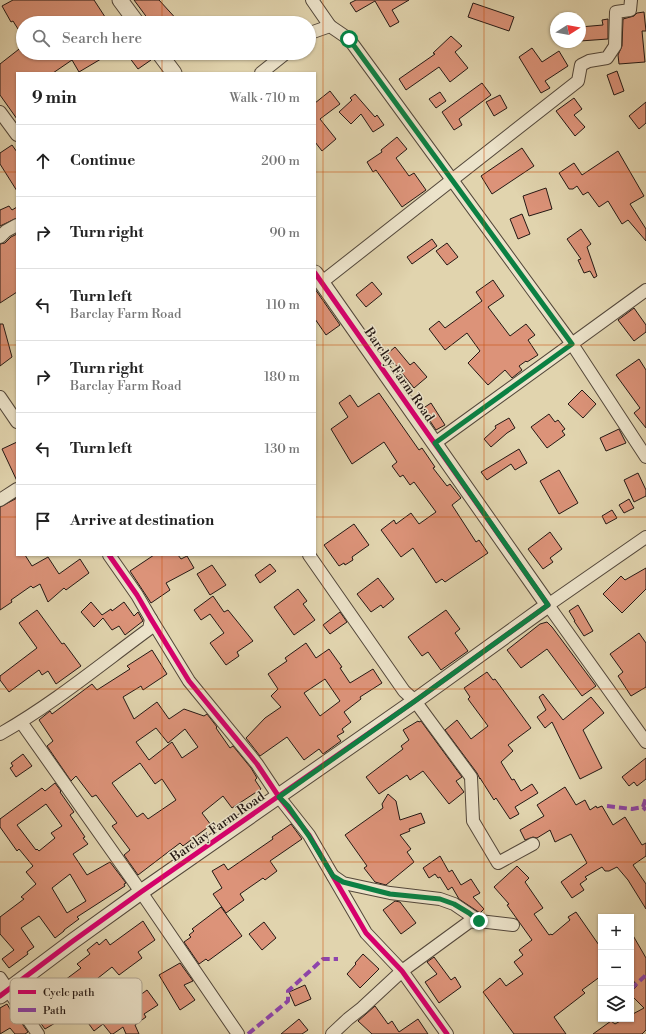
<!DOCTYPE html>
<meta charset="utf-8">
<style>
body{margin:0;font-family:"Libre Bodoni",serif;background:#f2f2f2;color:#222}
.controls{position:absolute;right:12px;bottom:12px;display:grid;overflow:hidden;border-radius:0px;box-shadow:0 1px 3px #0004}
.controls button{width:36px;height:36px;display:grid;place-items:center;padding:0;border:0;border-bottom:1px solid #e0e0e0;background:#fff;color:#222;font:20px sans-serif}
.compass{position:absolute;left:550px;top:12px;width:36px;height:36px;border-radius:50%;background:#fff;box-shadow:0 1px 3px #0004;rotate:79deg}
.stop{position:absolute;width:12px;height:12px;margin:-9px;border:3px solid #0b8043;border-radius:50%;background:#fff}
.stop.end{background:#0b8043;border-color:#fff;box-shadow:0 1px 4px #0008}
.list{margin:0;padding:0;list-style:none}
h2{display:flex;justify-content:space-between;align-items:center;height:52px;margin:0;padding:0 16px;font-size:17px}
h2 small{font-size:13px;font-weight:400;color:#767676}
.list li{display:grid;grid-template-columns:26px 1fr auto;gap:12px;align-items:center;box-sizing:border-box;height:72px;padding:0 16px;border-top:1px solid #e0e0e0}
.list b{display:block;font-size:15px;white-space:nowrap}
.list p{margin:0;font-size:13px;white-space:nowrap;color:#767676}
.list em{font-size:13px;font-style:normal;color:#767676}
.icon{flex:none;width:22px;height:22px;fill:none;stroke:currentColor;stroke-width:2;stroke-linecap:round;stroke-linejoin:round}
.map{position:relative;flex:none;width:646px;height:1034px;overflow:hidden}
.search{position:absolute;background:#fff;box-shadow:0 1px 3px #0004;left:16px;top:16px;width:300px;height:44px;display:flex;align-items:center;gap:10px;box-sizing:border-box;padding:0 14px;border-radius:22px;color:#767676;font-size:15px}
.panel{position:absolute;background:#fff;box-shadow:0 1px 3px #0004;left:16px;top:72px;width:300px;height:484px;border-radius:0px}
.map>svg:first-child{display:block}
.building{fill:#dc9379;stroke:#241814;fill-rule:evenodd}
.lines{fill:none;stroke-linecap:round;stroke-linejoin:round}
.minor-casing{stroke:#53473a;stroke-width:14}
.tertiary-casing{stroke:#53473a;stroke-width:17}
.minor{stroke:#ece3ca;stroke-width:12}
.tertiary{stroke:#ece3ca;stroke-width:15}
.quiet{stroke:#8e44ad;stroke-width:4;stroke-dasharray:8 4;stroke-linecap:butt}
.cycleway-casing{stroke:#ece3ca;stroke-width:8}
.cycleway{stroke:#d6006c;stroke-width:5}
.route{stroke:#0b8043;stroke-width:5}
.grid{fill:none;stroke:#cb4f0d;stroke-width:1;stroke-opacity:0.55}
.labels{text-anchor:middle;stroke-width:3;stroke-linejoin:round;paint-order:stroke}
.street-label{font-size:13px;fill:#241814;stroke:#ece3ca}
.key{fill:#ece3ca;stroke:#b0a693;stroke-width:1}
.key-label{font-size:11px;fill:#241814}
</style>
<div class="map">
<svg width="646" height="1034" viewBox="0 0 646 1034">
<rect width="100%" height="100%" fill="#e1d4ae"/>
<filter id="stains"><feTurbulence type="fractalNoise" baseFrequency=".005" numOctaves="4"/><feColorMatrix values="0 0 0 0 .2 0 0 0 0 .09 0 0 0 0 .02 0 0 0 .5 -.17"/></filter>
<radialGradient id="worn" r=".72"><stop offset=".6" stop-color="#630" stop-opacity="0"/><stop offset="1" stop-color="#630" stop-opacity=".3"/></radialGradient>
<g class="building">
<polygon points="13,0 94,0 109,23 23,23 23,37 13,21 11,22 2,6"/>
<polygon points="134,0 159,0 180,23 151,23"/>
<polygon points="356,0 409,0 392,10 399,22 390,27 375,1 356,12 350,3"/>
<polygon points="473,3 514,17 509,31 468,17"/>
<polygon points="644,12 646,31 642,31 645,62 619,64 618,55 622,46 623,19 634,16 637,13"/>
<polygon points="608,19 608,39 580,41 580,27 603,25 602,20"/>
<polygon points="451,36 462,46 455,52 468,68 450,82 439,67 406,90 399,79 435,54 433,53"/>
<polygon points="23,46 23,53 111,53 79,72 72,60 53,73 17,73 17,119 0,95 0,64"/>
<polygon points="532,48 542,62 559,51 568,66 545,81 550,88 541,93 519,57"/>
<polygon points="126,53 146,53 151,60 138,69"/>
<polygon points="617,71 624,91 614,95 607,75"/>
<polygon points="482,83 491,95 459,119 462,125 454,130 442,112"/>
<polygon points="330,91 340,104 320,119 336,139 322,151 315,142 315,103"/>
<polygon points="440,92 446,101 436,108 429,99"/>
<polygon points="355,94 375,117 377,115 384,125 373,132 361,114 351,124 339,112 352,100 350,98"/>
<polygon points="500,95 507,108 494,116 486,102"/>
<polygon points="574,98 582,109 574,115 585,127 575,136 556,111"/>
<polygon points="646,102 646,123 639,129 629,116"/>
<polygon points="397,137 407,149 396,158 409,176 414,173 426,190 402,207 376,170 373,172 367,162 382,152 381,150"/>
<polygon points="12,145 17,152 17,191 0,164 0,153"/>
<polygon points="522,148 534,166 492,194 481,176"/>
<polygon points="618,151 644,196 630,204 646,229 646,241 628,220 622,224 608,201 599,207 588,192 583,195 577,186 573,189 569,189 559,173 574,163 582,175"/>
<polygon points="546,188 552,209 529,216 523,196"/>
<polygon points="9,206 12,210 17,207 17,218 0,226 0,210"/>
<polygon points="522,214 530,234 518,239 510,219"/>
<polygon points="581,229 591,244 587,247 597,276 594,278 590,271 584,273 578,260 581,259 567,239"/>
<polygon points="17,234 17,292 0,303 0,244 5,243 11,237"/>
<polygon points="432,239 437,246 412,264 407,257"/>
<polygon points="447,243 458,257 447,265 436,251"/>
<polygon points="493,280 504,296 488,307 510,336 526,324 535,335 528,340 538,355 527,362 526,361 519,366 522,370 512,378 505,370 488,385 468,363 480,351 467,333 445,350 429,329 439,321 445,328 482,301 476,292"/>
<polygon points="372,282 382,294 366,307 356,295"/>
<polygon points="315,289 340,325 326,335 315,319"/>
<polygon points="634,308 646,325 646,332 634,341 618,320"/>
<polygon points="0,324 3,324 12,357 0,366"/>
<polygon points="395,347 410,365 414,362 427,377 414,388 387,354"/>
<polygon points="639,359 646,370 646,428 634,413 640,408 616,375"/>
<polygon points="582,390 596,404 583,418 568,404"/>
<polygon points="379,393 419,450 422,448 435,467 433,468 447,486 450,484 461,498 452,505 476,542 479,540 488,553 445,582 442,579 436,583 413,548 401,557 381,530 394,520 396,524 411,513 419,524 436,512 414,482 410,485 403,475 400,477 392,466 397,462 384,442 352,464 331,429 348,417 339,403 350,395 358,407"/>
<polygon points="431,403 445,425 436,430 422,409"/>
<polygon points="549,414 555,422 558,420 565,429 562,431 565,435 547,448 531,427"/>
<polygon points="509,418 515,428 507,433 491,447 484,439 496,428 495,426"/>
<polygon points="619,429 626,443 606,451 600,438"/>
<polygon points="17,442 17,481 2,449"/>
<polygon points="519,449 527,463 515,470 511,464 487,480 481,472"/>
<polygon points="559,470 578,503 559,514 540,481"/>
<polygon points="638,473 646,490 646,496 634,502 624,480"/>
<polygon points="17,498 17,555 25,555 32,566 48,557 59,574 80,559 89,573 66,590 64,588 48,602 40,584 33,588 31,586 11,600 12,602 0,610 0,507"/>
<polygon points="629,499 634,508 624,513 619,505"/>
<polygon points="612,510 617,518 606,524 602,516"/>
<polygon points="354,524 369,545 352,557 353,560 345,565 344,563 339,566 324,545"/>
<polygon points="550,532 562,549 550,558 553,562 543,569 528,549"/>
<polygon points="154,555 178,555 181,559 187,556 194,568 166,583 170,590 151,603 130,571"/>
<polygon points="270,564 276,571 260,583 255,575"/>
<polygon points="212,565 226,585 210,595 197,574"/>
<polygon points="646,568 646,589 622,613 603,594 621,576 625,580"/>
<polygon points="378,578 394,599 383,608 381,605 371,612 357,594"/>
<polygon points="298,589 307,601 303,604 315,620 294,635 274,607"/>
<polygon points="213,596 224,612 228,610 253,641 237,652 239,656 226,665 210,643 224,633 210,614 201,620 194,610"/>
<polygon points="91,602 102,615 111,609 112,611 124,602 134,616 138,612 143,621 125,635 119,626 112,630 103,618 94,627 81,612"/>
<polygon points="578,605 593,631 584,636 574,621 575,621 569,611"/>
<polygon points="37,610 62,644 64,643 81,666 56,684 48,671 42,675 39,670 9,692 0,680 0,676 37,648 19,623"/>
<polygon points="446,610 460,629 455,633 468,651 441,670 428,652 422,656 408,637"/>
<polygon points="340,612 347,622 330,634 323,625"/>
<polygon points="547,622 552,627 596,686 582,696 547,649 521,668 507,650 540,624"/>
<polygon points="639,633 646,643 646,687 631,696 618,676 623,672 610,654"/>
<path d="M306,643L316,658L329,649L342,667L340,668L350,683L373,669L382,683L360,697L361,699L344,712L351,722L342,729L344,732L337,736L341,741L323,754L319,749L304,760L287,737L260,756L246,738L265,718L281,707L271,696L278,689L268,674L287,661L285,658ZM325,679L340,701L320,716L304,693Z"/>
<path d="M152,650L167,674L143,690L141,686L123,697L134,719L157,702L169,719L184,709L204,716L207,714L217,727L216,728L230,748L233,746L251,768L257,778L255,780L261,789L232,808L223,796L202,813L211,825L183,846L180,843L138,875L124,855L130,850L112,826L117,823L96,795L92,797L76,776L71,781L47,746L53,741L39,720L50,711L52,714L92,684L97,690L130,669L127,666ZM156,728L168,743L185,729L198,747L182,758L172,742L149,760L136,742ZM140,763L155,784L162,779L176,800L148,819L143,813L137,817L112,783Z"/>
<polygon points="487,672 493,680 495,679 531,728 508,745 513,751 501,762 512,780 514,779 521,791 532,784 538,793 515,807 519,814 510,819 496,798 494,800 480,778 480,779 477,773 445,730 457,720 471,739 488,726 468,699 470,697 464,688"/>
<polygon points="543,694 563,720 591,697 604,713 583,730 602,768 580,779 552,722 545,728 537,717 546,710 539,697"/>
<polygon points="418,721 419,722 421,721 462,777 456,781 464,792 449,804 423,771 410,780 407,775 379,794 366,777 403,749 401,746 409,740 403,730"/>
<polygon points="23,754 32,766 16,777 10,768 13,766 11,763"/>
<polygon points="646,758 646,779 637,786 634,782 629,786 622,777"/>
<path d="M55,783L61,791L60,792L74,812L70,815L85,837L83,838L88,844L73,854L87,875L110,862L126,883L124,884L125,886L77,917L79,919L64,930V931L55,938L39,916L21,928L34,947L27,952L28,954L9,968L2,959L14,950L0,934V917L24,899L21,897L36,884L26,872L33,866L19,849L17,851L0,827V819L42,788L45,791ZM46,804L62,826L51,833L55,838L39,851L37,849L36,850L17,825ZM70,874L86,901L67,913L52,888Z"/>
<polygon points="565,787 576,805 585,800 590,810 596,806 597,808 602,806 613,825 625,817 642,845 646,843 646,856 633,865 646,884 646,909 628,880 617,867 609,871 605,871 602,867 585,877 587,879 580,884 584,890 572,898 561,882 587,863 571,834 555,842 550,830 537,838 533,837 525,840 520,830 544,816 537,805"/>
<polygon points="388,794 396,801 400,820 421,813 425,823 409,829 410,831 400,835 411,849 407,852 414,862 386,885 375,882 364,868 367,866 345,835 383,808 382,804"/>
<polygon points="291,824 302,839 270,861 277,871 265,880 263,878 240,894 244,900 226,913 213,894 222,888 212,871 224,864 228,870 273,839 272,837"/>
<polygon points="440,856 449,872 452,870 461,885 471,879 480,893 473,897 484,909 480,913 459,899 452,887 448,890 440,877 438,878 435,874 429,878 423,868"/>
<polygon points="517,866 529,878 525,882 543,908 534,914 549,935 551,934 552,935 570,920 568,917 576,912 601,948 601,976 582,990 585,993 554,1017 566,1034 514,1034 483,992 500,978 506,986 523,974 514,962 523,955 519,950 532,940 507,905 509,904 494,887"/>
<polygon points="395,901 400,902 416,923 401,934 383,910"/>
<polygon points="221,907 242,936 208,961 206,959 199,964 184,942 191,937 189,935 194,931 192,929"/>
<polygon points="143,921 155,940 138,952 142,958 119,975 112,967 93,982 116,1013 147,990 158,1005 144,1014 146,1017 135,1025 139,1034 126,1034 123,1027 113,1034 111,1034 103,1024 94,1031 86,1020 95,1013 81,995 79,997 65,980 81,968 77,964 90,954 87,950 97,942 99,945 106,939 110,945"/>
<polygon points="264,922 276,938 262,950 249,934"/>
<polygon points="631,932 646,958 646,1030 642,1034 593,1034 611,1021 615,1024 624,1019 631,1019 631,1015 644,1008 631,995 631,992 637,986 631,977"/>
<polygon points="363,954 379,969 360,988 347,974 356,964 355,963"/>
<polygon points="434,957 451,980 455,977 461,987 439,1003 425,982 437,974 427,962"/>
<polygon points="180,963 193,981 184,985 195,1000 180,1010 159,975"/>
<polygon points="50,982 67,1016 45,1029 30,1009 27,997 35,995 32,991"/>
<polygon points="305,985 311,999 295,1006 289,992"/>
<polygon points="7,1004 16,1019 18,1018 28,1032 25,1034 15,1034 10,1028 0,1034 0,1008"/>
<polygon points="375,1006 388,1024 392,1021 399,1032 418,1019 428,1034 372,1034 358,1021"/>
<polygon points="299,1019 308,1030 302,1034 281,1034"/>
</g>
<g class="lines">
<g class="minor-casing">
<g id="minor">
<polyline points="312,0 330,26"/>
<polyline points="309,35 313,32 330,26 349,39 572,344 646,457"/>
<polyline points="261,73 286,53"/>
<polyline points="0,112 17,135"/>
<polyline points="0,237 6,231 17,225"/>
<polyline points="322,282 578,81 581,65 589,61 607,58 615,46 616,12 630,10 631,0"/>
<polyline points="0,397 17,422"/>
<polyline points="435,443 646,290"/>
<polyline points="0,500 17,489"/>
<polyline points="646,537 548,605 646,742"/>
<polyline points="109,555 137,595 151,619 189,681 257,764 279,797 309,835 366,933 402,971 447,1034"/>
<polyline points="309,555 404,691 415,701 471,777 473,821 498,863 533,844"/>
<polyline points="21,722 141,892 238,1034"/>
<path d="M0,734C53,704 100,665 149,629L151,619"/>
<polyline points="333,876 343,883 390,893 440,899 454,904 479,921"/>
<polyline points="0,978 38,1034"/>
<polyline points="332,1034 348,1019 362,1008 402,971 469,922 479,921 513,925"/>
</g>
</g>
<g class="tertiary-casing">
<g id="tertiary">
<polyline points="120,0 137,23"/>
<polyline points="159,53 174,73"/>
<polyline points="0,996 73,941 141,892 415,701 548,605 315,273"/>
</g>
</g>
<use href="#minor" class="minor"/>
<use href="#tertiary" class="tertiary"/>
<g class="quiet">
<polyline points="607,806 632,809 643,807 646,810"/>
<polyline points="643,807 646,798"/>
<polyline points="631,989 645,976 646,973"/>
<polyline points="248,1034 288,1001 288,991 323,959 338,959"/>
</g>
<g class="cycleway-casing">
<g id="cycleway">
<polyline points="109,555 137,595 151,619 189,681 257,764 279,797 309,835 366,933 402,971 447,1034"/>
<polyline points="0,996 73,941 141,892 415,701 548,605 315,273"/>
</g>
</g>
<use href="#cycleway" class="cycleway"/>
</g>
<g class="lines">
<polyline class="route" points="349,39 572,344 435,443 548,605 415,701 279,797 288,806 309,836 333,876 343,882 390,894 440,899 454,904 469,913 479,921"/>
</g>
<path class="grid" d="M162,0V23M323,0V1034M484,0V1034M162,53V73M0,172H17M315,172H646M0,345H17M315,345H646M0,517H17M315,517H646M162,555V1034M0,689H646M0,862H646"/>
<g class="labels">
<g class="street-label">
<text transform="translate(400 374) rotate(55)" y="5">Barclay Farm Road</text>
<text transform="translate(217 826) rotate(-35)" y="5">Barclay Farm Road</text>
</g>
</g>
<rect x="10" y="978" width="132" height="46" rx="6" class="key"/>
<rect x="18" y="990" width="18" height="4" fill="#d6006c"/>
<rect x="18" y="1008" width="18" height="4" fill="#8e44ad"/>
<g class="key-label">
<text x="43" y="996">Cycle path</text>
<text x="43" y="1014">Path</text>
</g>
<rect width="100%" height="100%" filter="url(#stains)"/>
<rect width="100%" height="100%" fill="url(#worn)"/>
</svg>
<div class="controls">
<button>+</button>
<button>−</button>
<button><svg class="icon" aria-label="layers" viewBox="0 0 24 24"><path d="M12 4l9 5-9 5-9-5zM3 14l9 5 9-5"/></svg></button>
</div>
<svg class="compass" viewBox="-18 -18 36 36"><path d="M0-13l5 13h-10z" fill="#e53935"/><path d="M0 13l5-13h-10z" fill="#767676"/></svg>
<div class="stop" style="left:349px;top:39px"></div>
<div class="stop end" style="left:479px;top:921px"></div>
<div class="search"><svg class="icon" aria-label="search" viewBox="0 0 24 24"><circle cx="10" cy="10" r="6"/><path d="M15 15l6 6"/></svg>Search here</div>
<section class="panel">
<h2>9 min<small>Walk · 710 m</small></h2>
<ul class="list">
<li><svg class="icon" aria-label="ahead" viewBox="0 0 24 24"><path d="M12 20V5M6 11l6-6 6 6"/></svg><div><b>Continue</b></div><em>200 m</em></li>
<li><svg class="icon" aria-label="right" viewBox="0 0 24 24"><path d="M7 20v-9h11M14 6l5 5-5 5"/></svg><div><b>Turn right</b></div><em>90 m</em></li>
<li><svg class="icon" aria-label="left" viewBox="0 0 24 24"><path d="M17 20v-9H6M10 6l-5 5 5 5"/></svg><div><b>Turn left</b><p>Barclay Farm Road</p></div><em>110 m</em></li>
<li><svg class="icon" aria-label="right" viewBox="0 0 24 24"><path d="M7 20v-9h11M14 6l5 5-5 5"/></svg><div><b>Turn right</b><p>Barclay Farm Road</p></div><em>180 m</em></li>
<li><svg class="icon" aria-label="left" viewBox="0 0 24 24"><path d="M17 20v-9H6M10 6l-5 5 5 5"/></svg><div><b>Turn left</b></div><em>130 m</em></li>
<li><svg class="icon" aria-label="arrive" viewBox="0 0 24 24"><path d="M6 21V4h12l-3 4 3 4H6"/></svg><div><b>Arrive at destination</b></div></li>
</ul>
</section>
</div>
